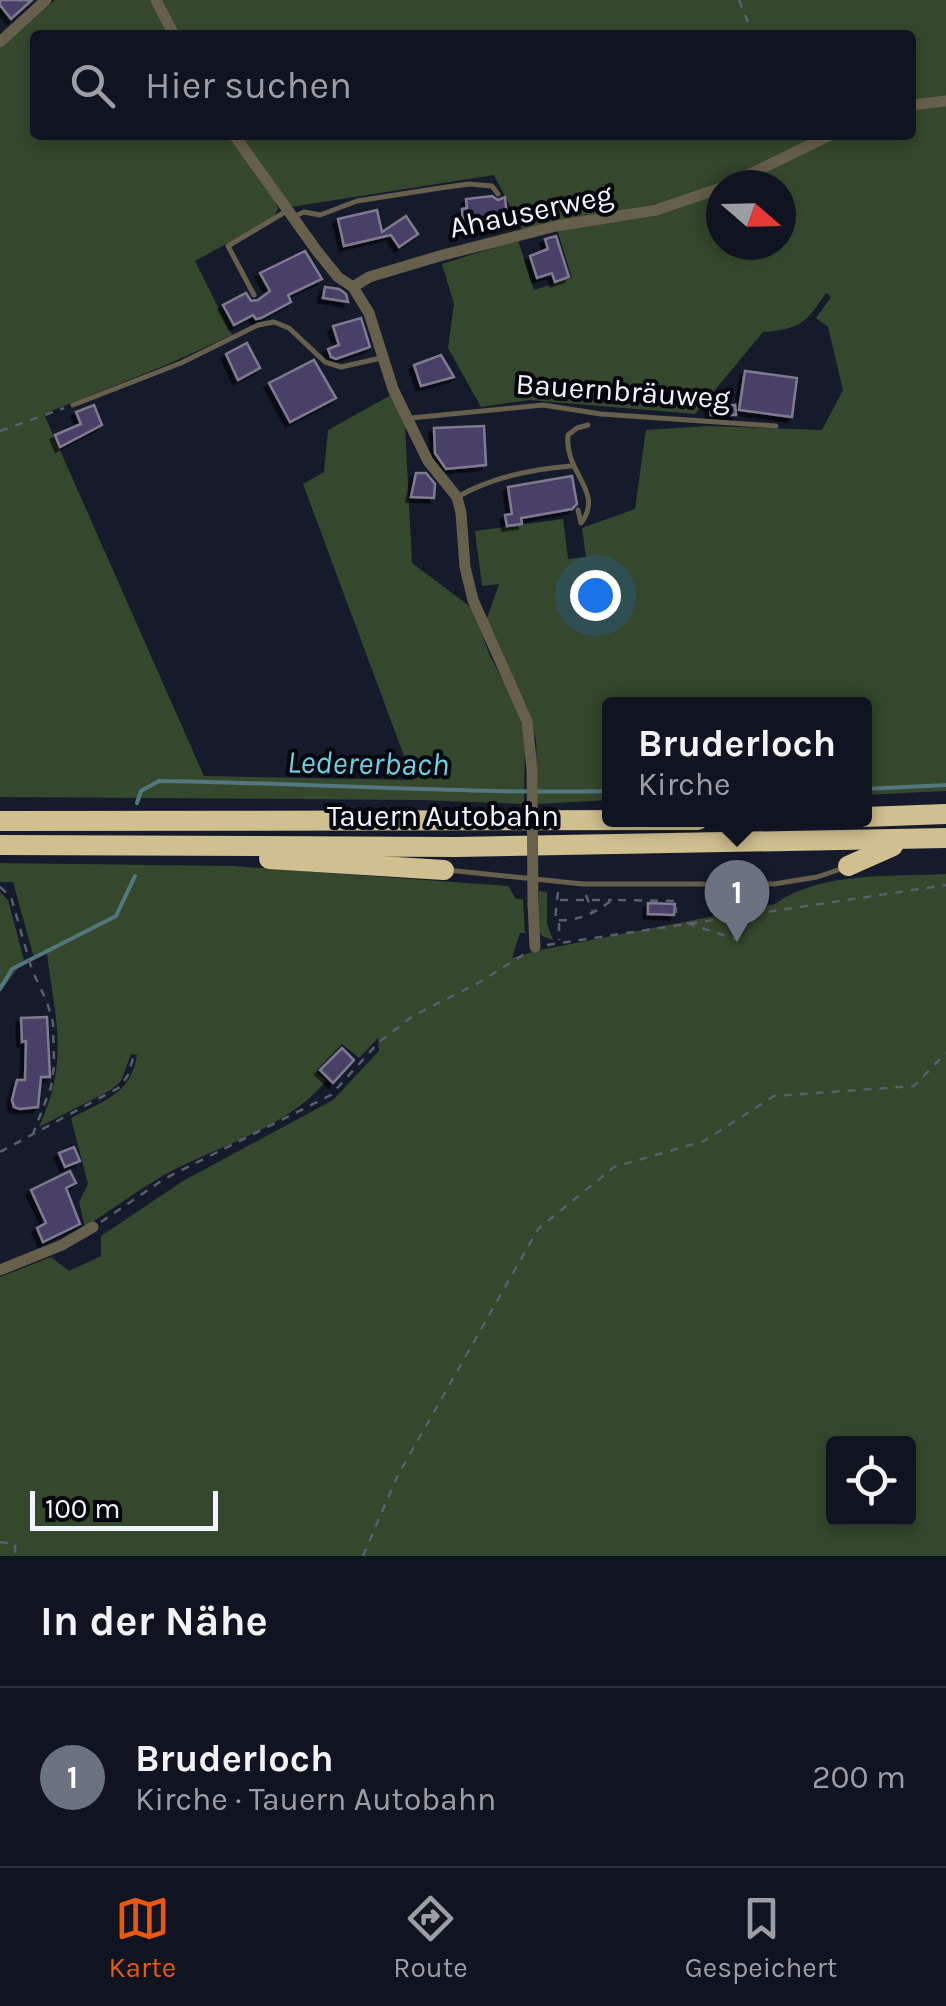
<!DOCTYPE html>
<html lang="de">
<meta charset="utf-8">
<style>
body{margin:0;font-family:Karla,sans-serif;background:#191d2a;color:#f1f3f6}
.controls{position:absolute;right:30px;bottom:30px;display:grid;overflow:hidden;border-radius:10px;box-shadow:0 5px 15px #0003}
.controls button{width:90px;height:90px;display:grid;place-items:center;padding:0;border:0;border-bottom:2px solid #30333f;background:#101421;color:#f1f3f6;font:50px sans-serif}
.compass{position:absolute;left:706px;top:170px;width:90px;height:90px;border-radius:50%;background:#101421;box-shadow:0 5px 15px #0003;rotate:110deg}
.scale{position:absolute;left:30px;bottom:25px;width:188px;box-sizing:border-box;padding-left:10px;border:5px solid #f1f4fe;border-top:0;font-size:28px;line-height:35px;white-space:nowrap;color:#f1f4fe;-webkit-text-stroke:8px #05060d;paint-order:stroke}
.you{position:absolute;left:595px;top:595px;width:35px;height:35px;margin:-25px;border:8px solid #fff;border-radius:50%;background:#1a73e8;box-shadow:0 0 0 15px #1a73e833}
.badge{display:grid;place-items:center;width:65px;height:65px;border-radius:50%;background:#ea580c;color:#fff;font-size:32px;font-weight:700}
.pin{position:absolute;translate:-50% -82px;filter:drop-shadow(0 2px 5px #0008)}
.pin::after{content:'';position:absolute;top:52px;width:35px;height:30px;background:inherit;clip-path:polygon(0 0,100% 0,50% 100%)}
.popup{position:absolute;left:602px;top:697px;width:270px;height:130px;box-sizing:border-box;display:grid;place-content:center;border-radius:10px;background:#101421;filter:drop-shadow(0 2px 8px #0005);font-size:32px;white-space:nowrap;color:#9c9ea5}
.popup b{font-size:38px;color:#f1f3f6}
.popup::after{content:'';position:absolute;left:50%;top:100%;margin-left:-20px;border:20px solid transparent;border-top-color:#101421}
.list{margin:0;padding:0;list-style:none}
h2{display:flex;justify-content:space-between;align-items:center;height:130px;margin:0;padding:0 40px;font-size:42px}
h2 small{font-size:32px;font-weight:400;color:#9c9ea5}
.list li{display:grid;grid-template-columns:65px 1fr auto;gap:30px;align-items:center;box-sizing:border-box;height:180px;padding:0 40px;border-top:2px solid #30333f}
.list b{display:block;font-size:38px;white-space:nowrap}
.list p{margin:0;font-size:32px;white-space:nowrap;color:#9c9ea5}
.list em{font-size:32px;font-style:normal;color:#9c9ea5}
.icon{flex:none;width:55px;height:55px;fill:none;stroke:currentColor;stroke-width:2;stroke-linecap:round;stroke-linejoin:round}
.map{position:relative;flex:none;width:946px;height:1556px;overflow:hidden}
.search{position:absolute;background:#101421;box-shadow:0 5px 15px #0003;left:30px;right:30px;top:30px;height:110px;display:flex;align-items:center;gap:25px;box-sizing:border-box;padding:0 35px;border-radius:10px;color:#9c9ea5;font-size:38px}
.sheet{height:310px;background:#101421}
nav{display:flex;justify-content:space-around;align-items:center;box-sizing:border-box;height:140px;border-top:2px solid #30333f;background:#101421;font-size:28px;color:#9c9ea5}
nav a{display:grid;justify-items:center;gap:5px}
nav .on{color:#ea580c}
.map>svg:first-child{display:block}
.green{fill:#35472d;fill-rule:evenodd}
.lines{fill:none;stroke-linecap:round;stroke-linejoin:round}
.stream{stroke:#52777f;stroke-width:4}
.building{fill:#4a3f67;stroke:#7f7a90;stroke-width:2.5;filter:url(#shadow)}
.path{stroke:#5a5e6d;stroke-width:2.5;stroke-dasharray:8 8;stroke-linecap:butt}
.service{stroke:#665f4c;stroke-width:5}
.minor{stroke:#665f4c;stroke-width:11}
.motorway{stroke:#d0bf8f;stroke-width:20}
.minor-bridge{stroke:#665f4c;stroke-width:11}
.labels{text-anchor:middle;stroke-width:8;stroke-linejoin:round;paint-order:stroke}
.street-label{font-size:30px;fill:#f1f4fe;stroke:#05060d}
.water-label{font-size:32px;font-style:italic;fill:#6ccfe2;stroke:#05060d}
</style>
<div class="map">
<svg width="946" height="1556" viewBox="0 0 946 1556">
<defs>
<filter id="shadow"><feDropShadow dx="-4.5" dy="4.5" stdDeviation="0" flood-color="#0009"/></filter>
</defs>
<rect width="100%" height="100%" fill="#161b2c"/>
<g class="green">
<polygon points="55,0 153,0 171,35 35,35 35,135 229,135 275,199 278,209 272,219 195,261 232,335 166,365 44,414 204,776 413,780 303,484 324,472 328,430 391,395 405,425 412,563 472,608 490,656 519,711 525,740 524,804 419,800 0,797 0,48"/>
<polygon points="160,0 946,0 946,98 911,102 911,35 179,35"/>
<path d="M946,105V791L865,795L864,704H610L609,800L538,804L536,740L528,710L486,621L499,584L482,586L475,531L563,519L568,559L586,557L582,528L635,509L646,430L708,426L822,430L843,390L828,327L816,318L831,297L826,293C805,324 800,329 763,332L695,414L529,400L481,407L448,348L454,304L442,264L518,240L534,290L572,278L557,229L721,193V245H781V185H737L839,135H911V110Z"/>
<polygon points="239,135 820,135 738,178 671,201 522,229 494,175 291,207"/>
<path d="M0,863L233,866L508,886L516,899H523L525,933H520L512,958L540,950L775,904C821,871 891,877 946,874V1556H0V1277L51,1257L69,1271L101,1256V1236L183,1181L333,1100L379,1051L378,1038L359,1058L342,1044L316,1071L326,1081C285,1130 218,1145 164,1175C137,1191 111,1210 85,1227L79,1202L88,1184L71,1118C102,1102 132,1093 137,1055L131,1054L121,1081L111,1090L39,1127C69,1061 56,1023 47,954L34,958L13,882H0ZM834,1444H908V1518H834Z"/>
<polygon points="539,891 547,892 547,924 553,940 542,936 538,928"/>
<polygon points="0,892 8,900 24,960 0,992"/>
</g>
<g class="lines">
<g class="stream">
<polyline points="864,789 946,785"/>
<path d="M137,803L141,791L159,781C309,783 459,794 610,791"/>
<polyline points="0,989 12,969 116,916 135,876"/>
</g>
</g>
<g class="building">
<polygon points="0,0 32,0 11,19 0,5"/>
<polygon points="492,196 498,200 505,197 507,218 463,224 462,209 467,208 466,199"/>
<polygon points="377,210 382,232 406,216 418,234 399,247 391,235 344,246 338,219"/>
<polygon points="556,236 569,277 555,282 552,273 537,278 530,256 548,249 545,239"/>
<polygon points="305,251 322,279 288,295 291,302 261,318 256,319 253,315 234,325 223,305 246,293 251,301 258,300 270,291 260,273"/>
<polygon points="325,287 339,289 346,294 348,302 323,298"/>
<polygon points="361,318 370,347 336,359 331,357 328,349 339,345 333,326"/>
<polygon points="247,343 260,368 238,380 226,354"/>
<polygon points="441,355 454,377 421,386 414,365"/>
<polygon points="314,360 336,398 290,422 269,383"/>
<polygon points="745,371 797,378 792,417 739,410"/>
<polygon points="94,405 102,425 60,447 55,435 81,424 76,412"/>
<polygon points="735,405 736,415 711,415 710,408"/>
<polygon points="484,426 486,465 446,469 435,453 434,428"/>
<polygon points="416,473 426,473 435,484 434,498 411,497"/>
<polygon points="572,476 577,504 572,509 521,518 522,524 507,526 505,515 512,514 508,487"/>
<polygon points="648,903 675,904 674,915 648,914"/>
<polygon points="47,1017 50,1077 41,1077 38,1107 20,1109 14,1107 12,1100 17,1080 25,1080 26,1041 22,1042 21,1018"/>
<polygon points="342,1048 354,1060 333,1083 320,1070"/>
<polygon points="74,1147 80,1161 65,1167 59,1153"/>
<polygon points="70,1171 76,1183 66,1188 80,1224 43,1242 37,1228 46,1223 31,1190"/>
</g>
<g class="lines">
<g class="path">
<polyline points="739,0 753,35"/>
<polyline points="0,431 64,408"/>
<polyline points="0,887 11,897 32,970 47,1002 53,1023 54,1065 51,1087 33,1134"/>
<path d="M558,892L555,920C576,922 596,913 612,900L676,901V913"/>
<polyline points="586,895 592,911"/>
<polyline points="560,900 612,900"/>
<polyline points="559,923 559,940"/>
<polyline points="687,923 738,940"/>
<polyline points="547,945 946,885"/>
<polyline points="0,1152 120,1087 128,1075 135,1052"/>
<polyline points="101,1222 164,1179 331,1095 378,1043 413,1016 480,982 526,953"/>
<polyline points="0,1542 15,1544 15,1556"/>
<polyline points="363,1556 397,1477 538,1229 614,1167 704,1141 774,1096 914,1086 946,1053"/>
</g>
<g class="service">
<polyline points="295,216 304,212 320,215 357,201 440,188 469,184 492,186 498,194"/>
<polyline points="254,295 228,246 285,212"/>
<polyline points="73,405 181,363 258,325 274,322 289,328 325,362 341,367 381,358"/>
<polyline points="411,418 543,405 601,414 776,426"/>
<path d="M459,496C493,477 532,469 571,466"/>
<path d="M578,510L581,523C605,492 564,473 568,435L577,428L588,425"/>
<polyline points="447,870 583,884 774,884 817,877 844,868"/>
</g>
<g class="minor">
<polyline points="156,0 174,35"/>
<polyline points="0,42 46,0"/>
<polyline points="911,105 946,101"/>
<polyline points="234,135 317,251 338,277 353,287 369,313 393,389 428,461 457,497 461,513 465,567 473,600 527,721 532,769"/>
<polyline points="728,185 830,135"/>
<polyline points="353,287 369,277 443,255 556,226 656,210 721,188"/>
<polyline points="533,904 535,947"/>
<polyline points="0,1270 62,1245 93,1227"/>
</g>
<g class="motorway">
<polyline points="864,817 946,814"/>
<polyline points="0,821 698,820"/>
<polyline points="0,845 456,847 946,838"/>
<polyline points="269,859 444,870"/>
<polyline points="848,866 893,846"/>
</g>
<polyline class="minor-bridge" points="532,769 533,904"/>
</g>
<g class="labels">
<g class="street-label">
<text transform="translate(531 211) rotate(-12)" y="10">Ahauserweg</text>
<text transform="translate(623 391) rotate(4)" y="10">Bauernbräuweg</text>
<text x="443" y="826">Tauern Autobahn</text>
</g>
<g class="water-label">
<text transform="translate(368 763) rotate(1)" y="11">Ledererbach</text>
</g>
</g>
</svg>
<div class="controls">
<button><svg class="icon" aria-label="locate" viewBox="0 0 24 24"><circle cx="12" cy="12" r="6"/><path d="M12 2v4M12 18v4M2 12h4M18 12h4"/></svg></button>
</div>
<svg class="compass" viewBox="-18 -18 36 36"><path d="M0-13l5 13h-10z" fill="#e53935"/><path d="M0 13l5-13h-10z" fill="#9c9ea5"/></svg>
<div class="scale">100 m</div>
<div class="you"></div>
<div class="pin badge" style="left:737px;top:942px;background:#6b7280">1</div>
<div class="popup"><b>Bruderloch</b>Kirche</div>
<div class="search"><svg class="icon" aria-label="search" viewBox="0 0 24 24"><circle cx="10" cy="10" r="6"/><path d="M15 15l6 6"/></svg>Hier suchen</div>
</div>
<section class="sheet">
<h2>In der Nähe<small></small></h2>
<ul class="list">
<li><span class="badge" style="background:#6b7280">1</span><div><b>Bruderloch</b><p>Kirche · Tauern Autobahn</p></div><em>200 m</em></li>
</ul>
</section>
<nav>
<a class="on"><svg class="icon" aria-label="map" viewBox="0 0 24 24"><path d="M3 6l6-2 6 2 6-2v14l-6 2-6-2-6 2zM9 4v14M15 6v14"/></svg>Karte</a>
<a><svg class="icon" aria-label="directions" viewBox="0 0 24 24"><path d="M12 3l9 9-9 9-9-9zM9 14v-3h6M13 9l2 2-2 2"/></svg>Route</a>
<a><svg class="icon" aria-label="saved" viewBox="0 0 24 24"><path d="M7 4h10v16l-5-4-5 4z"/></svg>Gespeichert</a>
</nav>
